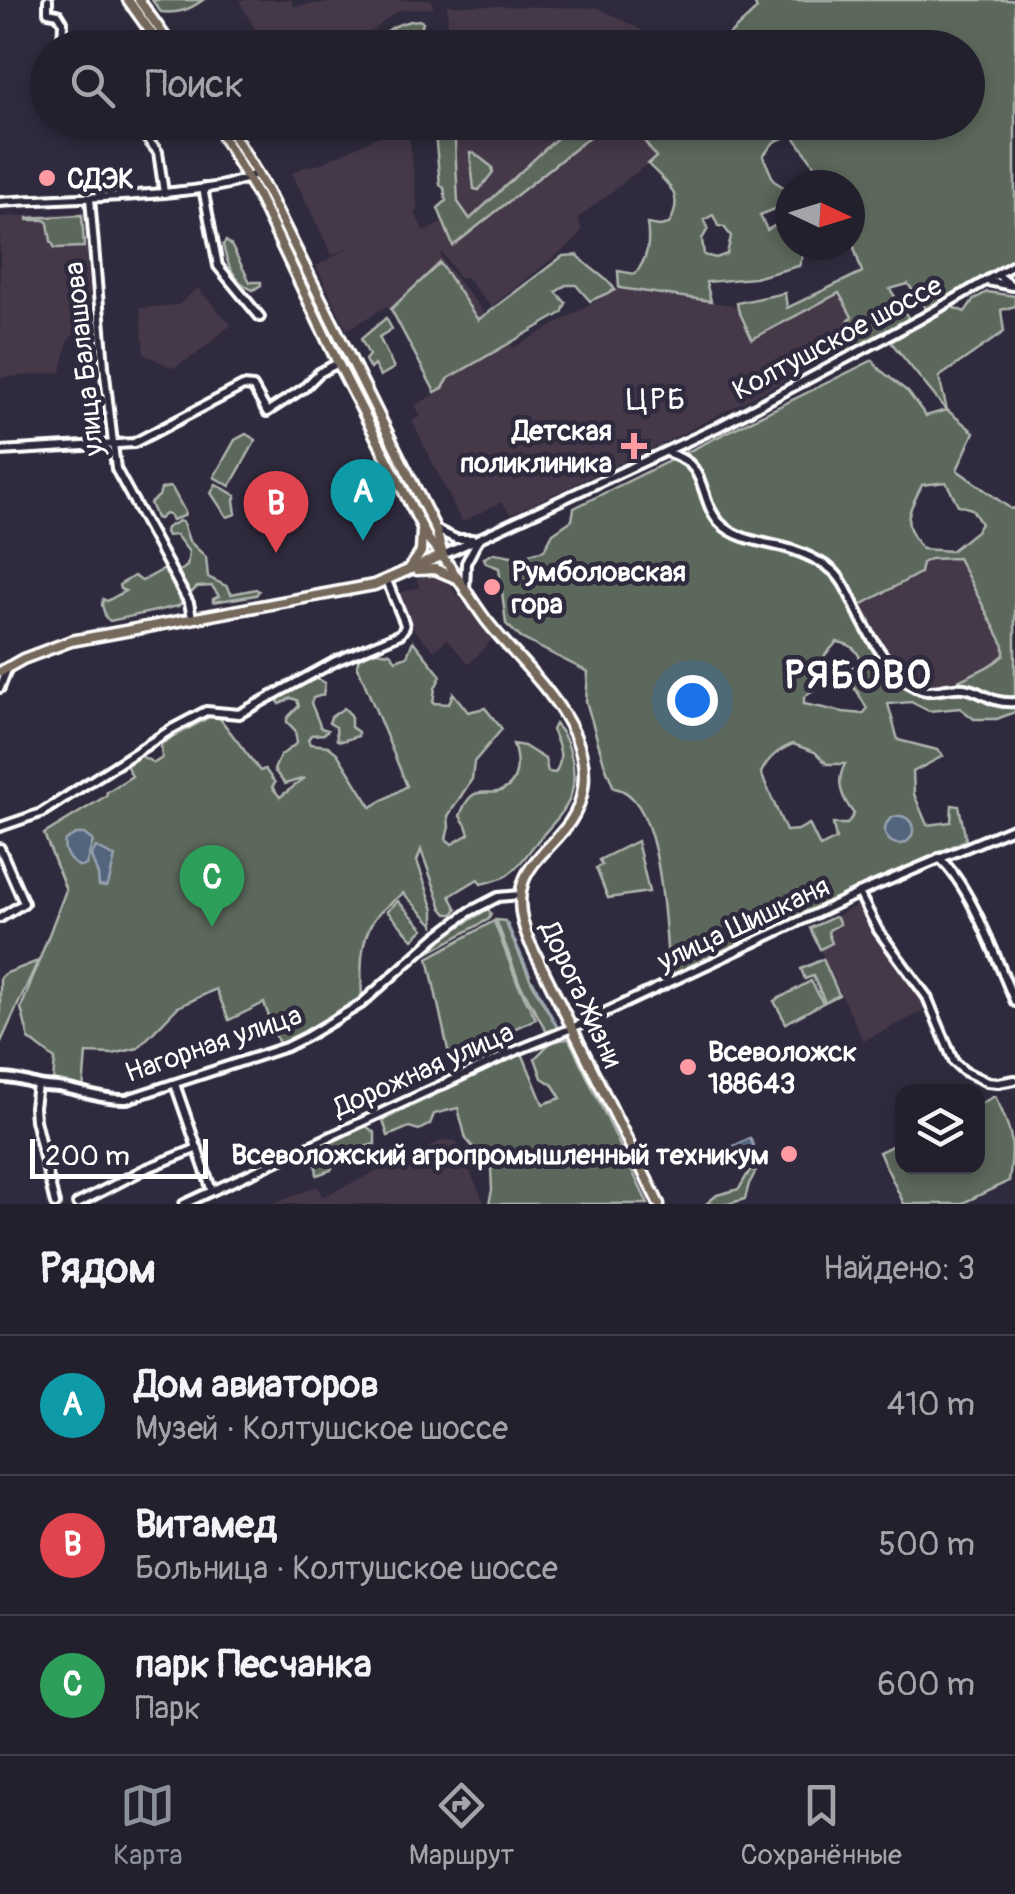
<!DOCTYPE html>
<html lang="ru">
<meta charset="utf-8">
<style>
body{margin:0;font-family:Pangolin,sans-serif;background:#2b2836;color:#f1f3f6}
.controls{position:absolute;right:30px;bottom:30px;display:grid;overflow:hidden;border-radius:20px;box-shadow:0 5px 15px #0003}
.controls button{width:90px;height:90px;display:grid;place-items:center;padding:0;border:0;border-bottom:2px solid #403e4a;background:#23202e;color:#f1f3f6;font:50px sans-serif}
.compass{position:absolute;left:775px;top:170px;width:90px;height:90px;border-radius:50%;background:#23202e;box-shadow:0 5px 15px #0003;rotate:94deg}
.scale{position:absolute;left:30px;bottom:25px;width:178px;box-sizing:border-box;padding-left:10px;border:5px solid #fff;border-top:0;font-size:28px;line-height:35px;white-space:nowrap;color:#fff;-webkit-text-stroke:8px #2f2a3d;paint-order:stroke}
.you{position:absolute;left:692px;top:700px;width:35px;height:35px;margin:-25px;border:8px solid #fff;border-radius:50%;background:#1a73e8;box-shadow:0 0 0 15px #1a73e833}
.badge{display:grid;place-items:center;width:65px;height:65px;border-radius:50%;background:#8c9099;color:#fff;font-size:32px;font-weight:700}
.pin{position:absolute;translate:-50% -82px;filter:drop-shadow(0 2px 5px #0008)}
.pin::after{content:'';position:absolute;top:52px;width:35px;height:30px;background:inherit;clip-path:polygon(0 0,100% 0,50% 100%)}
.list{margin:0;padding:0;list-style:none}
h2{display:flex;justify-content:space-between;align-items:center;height:130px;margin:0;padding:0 40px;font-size:42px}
h2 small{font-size:32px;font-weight:400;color:#a3a3aa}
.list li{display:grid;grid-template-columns:65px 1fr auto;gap:30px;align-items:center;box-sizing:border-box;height:140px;padding:0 40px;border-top:2px solid #403e4a}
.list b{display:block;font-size:38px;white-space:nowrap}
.list p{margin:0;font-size:32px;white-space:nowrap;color:#a3a3aa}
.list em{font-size:32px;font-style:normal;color:#a3a3aa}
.icon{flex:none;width:55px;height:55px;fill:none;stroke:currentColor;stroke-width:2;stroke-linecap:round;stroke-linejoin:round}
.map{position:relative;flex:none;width:1015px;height:1204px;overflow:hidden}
.search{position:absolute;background:#23202e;box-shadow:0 5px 15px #0003;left:30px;right:30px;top:30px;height:110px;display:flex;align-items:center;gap:25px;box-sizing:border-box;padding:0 35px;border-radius:55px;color:#a3a3aa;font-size:38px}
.sheet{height:550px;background:#23202e}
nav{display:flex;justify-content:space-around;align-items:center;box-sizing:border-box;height:140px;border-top:2px solid #403e4a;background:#23202e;font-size:28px;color:#a3a3aa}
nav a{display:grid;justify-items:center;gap:5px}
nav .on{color:#8c9099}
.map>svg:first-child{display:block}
.built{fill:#443949}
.green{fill:#5d685c;stroke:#aeb4ae;stroke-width:2.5;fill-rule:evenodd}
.water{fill:#52657d;stroke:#97a3b1;stroke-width:2.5}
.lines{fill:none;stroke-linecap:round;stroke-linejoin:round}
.stream{stroke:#97a3b1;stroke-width:2.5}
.minor-casing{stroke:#fff;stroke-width:14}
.major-casing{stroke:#fff;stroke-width:15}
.minor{stroke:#2f2a3d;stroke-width:6}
.major{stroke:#76695c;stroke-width:8}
.poi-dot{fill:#ff9aa2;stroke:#2f2a3d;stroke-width:4}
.labels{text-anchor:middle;stroke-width:9;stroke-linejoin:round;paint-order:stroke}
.poi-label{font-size:28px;font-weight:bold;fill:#fff;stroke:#2f2a3d;text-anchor:start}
.street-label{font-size:28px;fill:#fff;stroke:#2f2a3d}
.neighbourhood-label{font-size:30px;letter-spacing:2.5px;fill:#fff;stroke:#2f2a3d}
.district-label{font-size:38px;font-weight:bold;letter-spacing:2.5px;fill:#fff;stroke:#2f2a3d}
</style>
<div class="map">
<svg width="1015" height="1204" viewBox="0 0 1015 1204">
<rect width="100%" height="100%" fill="#2f2a3d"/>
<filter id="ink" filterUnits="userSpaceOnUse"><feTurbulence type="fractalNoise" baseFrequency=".01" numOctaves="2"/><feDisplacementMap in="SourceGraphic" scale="20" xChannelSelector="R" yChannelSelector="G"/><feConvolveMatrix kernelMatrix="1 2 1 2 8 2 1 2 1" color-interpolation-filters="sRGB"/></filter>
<g filter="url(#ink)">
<g class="built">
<polygon points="239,0 291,0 294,6 362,0 432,0 433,8 401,10 393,14 353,47 265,48"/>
<polygon points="447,5 599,8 659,39 650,48 449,47"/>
<polygon points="454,123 631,123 656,157 578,218 582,230 576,240 491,307 465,276 460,279 442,253 440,254 446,266 513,348 619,288 731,305 738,309 753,339 840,293 863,340 670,440 511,514 501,502 462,522 412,421 421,416 415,405 436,394 387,306 347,330 316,266 355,244 332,255 292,173 307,166 318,165 398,127 408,127 418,210 415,213 424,232 443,222 452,246 470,219 458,202"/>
<polygon points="84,212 91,315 68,340 61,372 0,378 0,217"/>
<polygon points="198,288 231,325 197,354 173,368 144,354 140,308 178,305"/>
<polygon points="957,558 1005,646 1004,655 995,663 945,687 927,688 907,678 895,666 860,605 919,573 922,563 930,559"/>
<polygon points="430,575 439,577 450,585 492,640 469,664 447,639 434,651 413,628 396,594 419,587 417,580"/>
<polygon points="861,904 882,943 928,1009 863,1041 810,928"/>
<polygon points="444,1140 456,1141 485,1204 273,1204 318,1186 322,1197"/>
</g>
<g class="green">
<path d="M152,0H203C189,10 178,14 161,12Z"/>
<path d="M753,0H1015V260L926,309L908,284L890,289L909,319L890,331L849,351L840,331L852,317L839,293L752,339L738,309L737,303L785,293L787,308L862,272L850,235V185H829L792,134L774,142L763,156L774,181L785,188L790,203L760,215L767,230L790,217V245H807L799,266L754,278L706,282L711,301L619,288L618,271L635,274C648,258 650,243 647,224L660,226L669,224C686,194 667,184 648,164L656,157L631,123L968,122V48L716,47L757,9ZM713,215L718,226L724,227L731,236L727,254L716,258L704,255L702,239L708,229L704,220Z"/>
<path d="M419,20L423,22L421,29L402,33L399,47H395V36L380,47H373C384,30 397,22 419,20Z"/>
<polygon points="694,36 709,47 650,47 659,39"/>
<polygon points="434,123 454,123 458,202 470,219 572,124 607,123 453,246 438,208 446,201 444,188 440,185"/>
<polygon points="470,153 474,153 492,167 493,172 479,190 474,189"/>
<polygon points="82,215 84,247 55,248 51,241 48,223 45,220 28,220 28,218"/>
<path d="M226,241L231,245L250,282H261V285L253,290C234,283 227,264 223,245Z"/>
<path d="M578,255C589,270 608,277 615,290L590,301L576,285H566L556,292L566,303L562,313L449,378L443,388L435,392L391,309L440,263L478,320L563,256Z"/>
<path d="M987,292L1015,296V306L1001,310L1004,332L939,377L947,410L974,432L957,470L1011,509L1015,508V712L997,719H974L960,708L929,711L911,702L888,704L898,740L937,750L943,756L913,772L914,794L927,825L951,822L952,805L959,806L966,840L669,976C665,936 664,794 614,788L604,763L586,701L588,672L521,638L506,624L499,568L486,563L484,558L494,553L518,557L544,550L553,533L572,520L574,508L873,360L879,369L908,392L926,416L946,410L891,342L952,307L965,312L973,300ZM946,482L958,505L972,509L981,524L976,531L951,551L922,549C900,521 908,514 922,485ZM958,558L1004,646V655C992,666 977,672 962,679C952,684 943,689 931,688C897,686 875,631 861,605L920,573L922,563L930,559ZM837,642C852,644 858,650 862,664L843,670L841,676L857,691L867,709L863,714L843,712L804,704V697L814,690L825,655ZM793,744L815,752L827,764H845C835,783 842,798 854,814L847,824H833L836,839L820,847L809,824L798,830L786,831L761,773C768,758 778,750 793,744Z"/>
<polygon points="386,318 392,329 379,337 394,368 380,376 374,365 370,369 365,360 369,355 361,339"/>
<polygon points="246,434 256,440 230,486 214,477 235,440"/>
<polygon points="216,484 236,496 234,500 236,514 227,517 211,493"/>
<polygon points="168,487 172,488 185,512 184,516 172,520 169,515 165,514 159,519 156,518 150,503 159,496 161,489"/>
<polygon points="179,521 183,523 189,541 206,557 208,577 228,587 231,594 256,589 259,591 256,595 213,602 213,599 219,596 212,586 197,587 192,592 189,591 178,572 187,566 189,552 176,535 167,536 165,532 166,528"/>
<polygon points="164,569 168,570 181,595 182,603 178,606 110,621 106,618 102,605 103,599 107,601 125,591 120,589 119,585 134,576 142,581"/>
<path d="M413,641L441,676L435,688L433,703L449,704L453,693L468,712L485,708L502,729L474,762L472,779L448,816L449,827L446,839L452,844L469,834L466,825L460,816C463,808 466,800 473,795C481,790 488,794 497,792C520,787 519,762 513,744L524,746L545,759L548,772L555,773C565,758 559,745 552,730L555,724C572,741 578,776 570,798C564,814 547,829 536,843C527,854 517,870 504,877C497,881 488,882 481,884L478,879L450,896L457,909L453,914H447L442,908L421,850L417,861L434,910V925L403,893C393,902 380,910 373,921C359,943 361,975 362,1000L280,1047L264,1003L229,1020L216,989L178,1007L138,1048L113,1054L86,1053L83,1091L53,1082L55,1059L29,1039L21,1008L66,890L44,834L106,796L107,792L132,776L126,765L141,756L154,763L162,758L161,744L213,715L218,716L260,771L265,769L275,783L272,787L280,797L305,778L285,784L274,770L280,756L297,743L295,730L287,722V718L299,706L297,700L291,698L280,704L278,701L280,696L316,678L325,683L323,695L313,698L311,703L321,728L328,730L324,734L311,735L308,740L310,744L328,746L337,753L371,807L407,786L357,665L359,658L375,651L390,653L396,660L407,656Z"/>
<polygon points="344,708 351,715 351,727 358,732 358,736 342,741 337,740 336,727 329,723 331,717"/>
<polygon points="637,841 649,892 608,898 596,868 602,865 599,860"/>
<polygon points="398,901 424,929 413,939 387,911"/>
<polygon points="488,909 491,914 489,919 426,954 427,947"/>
<polygon points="834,917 837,918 840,924 829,930 828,933 832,943 820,949 810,928"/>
<polygon points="496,920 505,921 531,981 558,1029 548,1034 519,982"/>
<polygon points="494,921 517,982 536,1019 489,1040 496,1055 456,1072 448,1050 428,958"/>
<polygon points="823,959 839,995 825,1002 813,976 805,979 801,969"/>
<polygon points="38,961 0,1044 0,978 4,974"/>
<polygon points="811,981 823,1003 786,1023 774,1001"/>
<path d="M569,1039L648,1204H489L492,1190L491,1168L466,1139L458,1108L434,1114L430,1124L419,1130L409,1127L388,1136L383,1120L522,1053L543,1104L561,1098L553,1085L542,1078L535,1058C549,1045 547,1041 569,1039Z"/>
<path d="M995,1096C1012,1131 1015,1141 1009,1181L961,1204H904L879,1152L902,1141V1166H978V1105Z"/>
<polygon points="366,1126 375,1133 375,1144 338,1154 331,1170 317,1175 314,1148"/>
<polygon points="750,1170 756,1171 749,1184 745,1199 728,1204 706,1204 717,1195 739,1189"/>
</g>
<g class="water">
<circle cx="899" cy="830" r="14"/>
<path d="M76,834H84L93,841L86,865L82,867C70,864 62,852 65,840Z"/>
<polygon points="96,847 115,857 109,882 106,887 99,886 98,875 91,856"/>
<polygon points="750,1138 755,1149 736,1159 732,1166 725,1166 720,1155 722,1152"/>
</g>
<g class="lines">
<g class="stream">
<polyline points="507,923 530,975"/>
<polyline points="533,981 558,1028"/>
</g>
<g class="minor-casing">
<g id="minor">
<polyline points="48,0 48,12 58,14 63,22 62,47 105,44 109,48"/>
<polyline points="133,122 158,152 164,193"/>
<polyline points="203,188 218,266 260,317"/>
<polyline points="90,198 104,366 116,469 189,603 192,617"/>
<path d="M0,202C58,198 116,198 173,192C202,189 231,187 257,173"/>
<polyline points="987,281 1012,286 998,275"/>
<polyline points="0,451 134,443 243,386 253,387 267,412 304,388 319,373 338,363"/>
<path d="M669,453C678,457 688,460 694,469C706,486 705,509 721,524C740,542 769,542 793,550C805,554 817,560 828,567C843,577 849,595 857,611C868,634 898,687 926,691C939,692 952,686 964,688C984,691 989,704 1015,702"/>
<polyline points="437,530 456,539 472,539"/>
<polyline points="443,555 718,427 920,319 1015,264"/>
<polyline points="465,590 466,563 478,540"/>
<polyline points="0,688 8,667"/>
<polyline points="0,827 41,813 172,729 206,711 239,714 336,661 400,634 405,627 404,622 387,581"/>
<polyline points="0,848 24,903 0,918"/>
<path d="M939,858C971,885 997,962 1015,1002"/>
<polyline points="859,893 878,930 927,997 954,1062 964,1071 987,1082 998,1083 1015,1080"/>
<path d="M0,1078C15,1077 25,1082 39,1085C47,1087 56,1086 64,1088C85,1092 105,1100 127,1099L286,1047L306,1037L361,1004L436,937L469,912L498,897L520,895"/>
<polyline points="175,1084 212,1191"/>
<polyline points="37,1085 34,1107 35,1120 55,1204"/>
<polyline points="77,1204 145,1169 198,1148"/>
<polyline points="184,1204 513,1052 572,1028 868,889 1015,827"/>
</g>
</g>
<g class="major-casing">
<g id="major">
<polyline points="128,0 162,48"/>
<polyline points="139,0 173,48"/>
<path d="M214,122L258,196L338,363L428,539C451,564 466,593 486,620C522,667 593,722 583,788C574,855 492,854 530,943L659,1204"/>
<polyline points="226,122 267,191 436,530 442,551"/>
<polyline points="410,568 421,552 422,531"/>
<polyline points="417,570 435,569 456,578"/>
<polyline points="0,672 23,659 71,641 374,585 443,555"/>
</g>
</g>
<use href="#minor" class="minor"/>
<use href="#major" class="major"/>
</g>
</g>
<g class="poi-dot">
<circle cx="47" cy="178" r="10"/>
<path d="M629 431h10v10h10v10h-10v10h-10v-10h-10v-10h10z"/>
<circle cx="492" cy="587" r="10"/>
<circle cx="688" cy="1067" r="10"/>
<circle cx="789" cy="1154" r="10"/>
</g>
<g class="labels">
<g class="poi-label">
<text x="67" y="188">СДЭК</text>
<text x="612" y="440" text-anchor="end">Детская<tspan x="612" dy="32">поликлиника</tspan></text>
<text x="512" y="581">Румболовская<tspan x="512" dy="32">гора</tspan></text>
<text x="708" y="1061">Всеволожск<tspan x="708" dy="32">188643</tspan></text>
<text x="769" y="1164" text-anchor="end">Всеволожский агропромышленный техникум</text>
</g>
<g class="street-label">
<text transform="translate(837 337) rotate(-28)" y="10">Колтушское шоссе</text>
<text transform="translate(83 359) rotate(-96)" y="10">улица Балашова</text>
<text transform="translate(743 923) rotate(-25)" y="10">улица Шишканя</text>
<text transform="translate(582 994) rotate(65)" y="10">Дорога Жизни</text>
<text transform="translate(213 1043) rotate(-19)" y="10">Нагорная улица</text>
<text transform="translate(423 1069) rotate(-24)" y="10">Дорожная улица</text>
</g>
<g class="neighbourhood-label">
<text x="657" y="409">ЦРБ</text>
</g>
<g class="district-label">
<text x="859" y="688">РЯБОВО</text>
</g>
</g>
</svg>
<div class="controls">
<button><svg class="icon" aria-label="layers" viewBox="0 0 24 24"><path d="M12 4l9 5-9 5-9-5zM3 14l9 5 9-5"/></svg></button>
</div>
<svg class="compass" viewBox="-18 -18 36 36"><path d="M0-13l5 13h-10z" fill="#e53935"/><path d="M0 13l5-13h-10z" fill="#a3a3aa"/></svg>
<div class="scale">200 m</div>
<div class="you"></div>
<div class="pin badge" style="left:363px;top:541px;background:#0f9aa8">A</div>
<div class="pin badge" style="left:276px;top:553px;background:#e0444e">B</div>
<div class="pin badge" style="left:212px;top:927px;background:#2e9e5b">C</div>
<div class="search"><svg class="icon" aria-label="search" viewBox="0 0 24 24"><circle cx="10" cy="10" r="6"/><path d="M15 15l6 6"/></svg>Поиск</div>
</div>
<section class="sheet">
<h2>Рядом<small>Найдено: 3</small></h2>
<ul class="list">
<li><span class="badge" style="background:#0f9aa8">A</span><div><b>Дом авиаторов</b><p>Музей · Колтушское шоссе</p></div><em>410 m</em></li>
<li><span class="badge" style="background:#e0444e">B</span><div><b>Витамед</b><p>Больница · Колтушское шоссе</p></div><em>500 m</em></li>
<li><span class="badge" style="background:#2e9e5b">C</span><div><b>парк Песчанка</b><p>Парк</p></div><em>600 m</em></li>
</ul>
</section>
<nav>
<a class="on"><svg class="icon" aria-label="map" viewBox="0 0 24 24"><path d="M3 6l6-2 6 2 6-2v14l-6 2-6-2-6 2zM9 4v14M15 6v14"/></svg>Карта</a>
<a><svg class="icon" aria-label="directions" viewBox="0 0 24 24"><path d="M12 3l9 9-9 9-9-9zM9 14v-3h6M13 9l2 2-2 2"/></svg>Маршрут</a>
<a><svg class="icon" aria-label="saved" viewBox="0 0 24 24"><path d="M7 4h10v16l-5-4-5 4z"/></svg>Сохранённые</a>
</nav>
